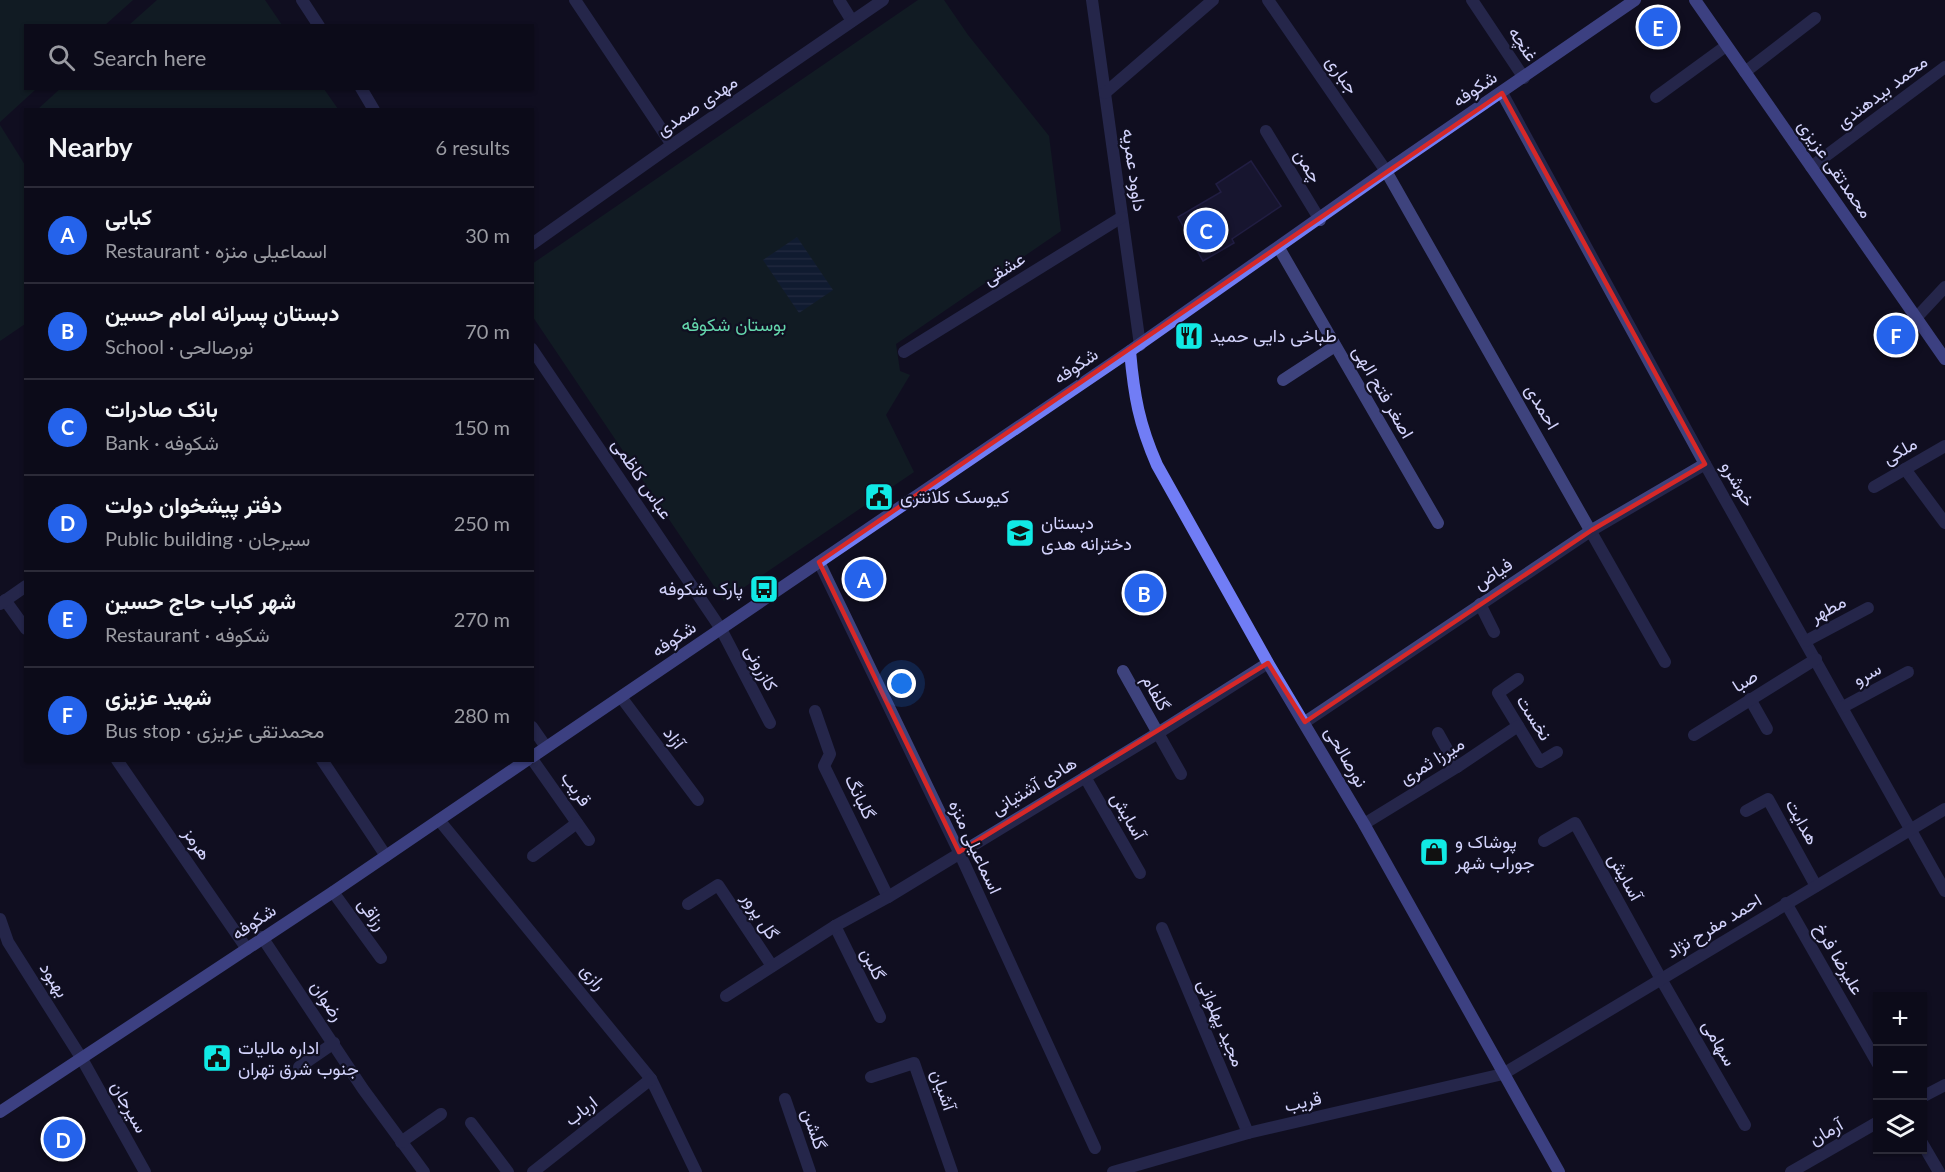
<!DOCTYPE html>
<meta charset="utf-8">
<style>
body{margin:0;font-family:Lato,Vazirmatn,sans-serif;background:#151422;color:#f1f3f6}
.controls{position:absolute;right:18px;bottom:18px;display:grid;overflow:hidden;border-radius:0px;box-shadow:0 2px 4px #0004}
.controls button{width:54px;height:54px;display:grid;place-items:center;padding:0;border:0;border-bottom:2px solid #2c2b38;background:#0c0b19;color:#f1f3f6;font:30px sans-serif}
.you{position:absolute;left:902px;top:684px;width:21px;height:21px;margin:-15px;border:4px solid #fff;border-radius:50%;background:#1a73e8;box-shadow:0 0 0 9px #1a73e833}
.badge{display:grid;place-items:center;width:39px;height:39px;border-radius:50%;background:#2563eb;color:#fff;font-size:20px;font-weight:700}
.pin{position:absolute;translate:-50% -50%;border:3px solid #fff;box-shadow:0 2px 6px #0006}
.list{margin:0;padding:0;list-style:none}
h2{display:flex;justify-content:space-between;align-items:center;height:78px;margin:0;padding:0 24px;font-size:26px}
h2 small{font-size:20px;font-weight:400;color:#9a9ba2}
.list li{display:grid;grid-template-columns:39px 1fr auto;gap:18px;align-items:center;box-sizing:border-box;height:96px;padding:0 24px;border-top:2px solid #2c2b38}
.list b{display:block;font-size:22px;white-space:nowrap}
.list p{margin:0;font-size:20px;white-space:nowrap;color:#9a9ba2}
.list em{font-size:20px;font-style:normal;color:#9a9ba2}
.icon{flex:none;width:33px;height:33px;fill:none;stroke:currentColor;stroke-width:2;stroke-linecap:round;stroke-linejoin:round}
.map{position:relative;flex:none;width:1945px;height:1172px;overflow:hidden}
.search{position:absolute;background:#0c0b19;box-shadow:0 2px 4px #0004;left:24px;top:24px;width:510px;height:66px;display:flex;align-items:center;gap:15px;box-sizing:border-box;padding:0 21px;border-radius:0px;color:#9a9ba2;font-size:22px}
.panel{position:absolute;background:#0c0b19;box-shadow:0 2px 4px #0004;left:24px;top:108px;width:510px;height:654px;border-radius:0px}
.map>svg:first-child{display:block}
.green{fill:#132b27}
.water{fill:url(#water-rules)}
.building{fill:#201d41;stroke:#35306b;stroke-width:1.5}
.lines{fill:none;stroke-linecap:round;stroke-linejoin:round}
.minor{stroke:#3e437d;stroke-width:12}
.secondary{stroke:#717df5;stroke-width:12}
.marked{fill:none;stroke:#d62828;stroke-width:4.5;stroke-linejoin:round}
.labels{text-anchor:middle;stroke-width:4.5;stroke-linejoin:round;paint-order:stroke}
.street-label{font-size:18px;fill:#d3d3fc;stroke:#100f21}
.park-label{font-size:18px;fill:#64d6ac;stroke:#100f21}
.poi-label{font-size:18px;fill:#d3d3fc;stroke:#100f21;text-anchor:start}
</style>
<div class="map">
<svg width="1945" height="1172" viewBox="0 0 1945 1172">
<defs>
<pattern id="water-rules" width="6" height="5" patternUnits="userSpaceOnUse" patternTransform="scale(1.5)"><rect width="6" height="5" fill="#112a44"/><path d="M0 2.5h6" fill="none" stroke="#334860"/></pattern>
</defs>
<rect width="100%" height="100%" fill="#100f21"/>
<g class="green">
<polygon points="0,0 133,0 105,25 26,26 26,88 36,89 0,122"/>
<polygon points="157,0 265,0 282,25 129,25"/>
<polygon points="918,0 944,0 968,35 1049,136 1061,231 896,344 900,371 910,375 886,415 914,472 724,601 533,317 532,264"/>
<polygon points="61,88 324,89 338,109 38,109"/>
<polygon points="0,125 25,165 25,324 0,341"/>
</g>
<polygon class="water" points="797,237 833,290 799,313 763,260"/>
<polygon class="building" points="1251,161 1281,206 1232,239 1234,243 1203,261 1178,217 1221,192 1216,184"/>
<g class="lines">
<g class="minor">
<polyline points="302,0 319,26"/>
<polyline points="575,0 672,145"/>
<polyline points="839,0 852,21"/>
<polyline points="1092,0 1140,345"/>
<polyline points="1268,0 1386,171 1665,662"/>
<polyline points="1472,0 1524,78"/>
<polyline points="1745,72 1815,18"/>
<polyline points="361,88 374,110"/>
<polyline points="1105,93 1213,0"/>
<polyline points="1502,93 1705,464 1945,891"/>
<polyline points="1656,97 1726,46"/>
<polyline points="1266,131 1320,220"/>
<polyline points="1811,167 1945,67"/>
<polyline points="532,244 672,145 883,0"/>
<polyline points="1279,248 1438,523"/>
<polyline points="1916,318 1945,287"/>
<polyline points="532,349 721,629 770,723"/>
<polyline points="904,352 1122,217"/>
<polyline points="1283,380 1335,346"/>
<polyline points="1905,469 1945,523"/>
<polyline points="1874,487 1945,446"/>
<polyline points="819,562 959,852 1095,1148"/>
<polyline points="5,600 26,629"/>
<polyline points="0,604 26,586"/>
<polyline points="1480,604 1494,632"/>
<polyline points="1806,641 1868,608"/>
<polyline points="1123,671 1181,774"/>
<polyline points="1518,679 1498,693 1540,762 1557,752"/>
<polyline points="621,697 698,800"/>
<polyline points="1750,699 1767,729"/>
<polyline points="1843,707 1908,672"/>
<polyline points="815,711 830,754 824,766 888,897"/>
<polyline points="1305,722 1592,530 1705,464"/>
<polyline points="532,727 546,747"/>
<polyline points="1438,733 1457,767"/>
<polyline points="1694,735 1816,659"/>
<polyline points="532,759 589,840"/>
<polyline points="117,760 247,949"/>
<polyline points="322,760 386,856"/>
<polyline points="1085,777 1140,873"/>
<polyline points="1746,811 1768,799 1816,886"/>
<polyline points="439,820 651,1079 696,1172"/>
<polyline points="1364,824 1457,767 1518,726"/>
<polyline points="1544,841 1575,823 1661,979 1745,1125"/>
<polyline points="533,856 577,823"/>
<polyline points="333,892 381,958"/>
<polyline points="1786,903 1878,1064"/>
<polyline points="688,904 718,885 772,966"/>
<polyline points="0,919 8,942 82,1059 145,1172"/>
<polyline points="835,926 880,1017"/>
<polyline points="1162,928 1248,1133"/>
<polyline points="262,937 363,1089 424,1172"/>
<polyline points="726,996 835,926 888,897 1158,733 1268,663"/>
<polyline points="299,1067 334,1043"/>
<polyline points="871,1077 914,1063 952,1172"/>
<polyline points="1922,1097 1945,1085"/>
<polyline points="785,1099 810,1172"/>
<polyline points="471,1123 508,1172"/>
<polyline points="401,1142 441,1114"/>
<polyline points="1922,1143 1939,1172"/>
<polyline points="533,1172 651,1079"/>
<polyline points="1113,1172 1248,1133 1503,1074 1945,809"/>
<polyline points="1791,1172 1878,1122"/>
</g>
<g class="secondary">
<polyline points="1695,0 1945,359"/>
<path d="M1130,351C1134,396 1139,424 1157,465L1268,663L1364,824L1559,1172"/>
<polyline points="532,757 1130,351 1386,171 1635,0"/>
<polyline points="0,1112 333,892 527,760"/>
</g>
</g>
<path d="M0 0H1945V1172H0ZM1502,93L1705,464L1592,530L1305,722L1268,663L959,852L819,562Z" fill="#100f21" fill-opacity=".55" fill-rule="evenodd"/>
<path class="marked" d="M1502,93L1705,464L1592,530L1305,722L1268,663L959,852L819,562Z"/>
<defs>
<g id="restaurant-square" transform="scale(1.5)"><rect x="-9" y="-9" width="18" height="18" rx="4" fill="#11eae5" stroke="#100f21"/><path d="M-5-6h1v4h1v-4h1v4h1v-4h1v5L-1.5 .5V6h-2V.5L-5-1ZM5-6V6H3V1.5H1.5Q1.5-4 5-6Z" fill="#111"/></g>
<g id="civic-square" transform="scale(1.5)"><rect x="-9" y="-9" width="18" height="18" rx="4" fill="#11eae5" stroke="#100f21"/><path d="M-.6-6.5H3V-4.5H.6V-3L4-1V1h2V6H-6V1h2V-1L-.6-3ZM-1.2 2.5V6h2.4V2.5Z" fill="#111"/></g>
<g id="school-square" transform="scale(1.5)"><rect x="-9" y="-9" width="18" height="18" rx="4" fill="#11eae5" stroke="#100f21"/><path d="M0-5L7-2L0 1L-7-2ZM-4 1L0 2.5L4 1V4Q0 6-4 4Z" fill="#111"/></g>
<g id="bus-square" transform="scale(1.5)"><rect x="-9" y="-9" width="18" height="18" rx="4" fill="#11eae5" stroke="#100f21"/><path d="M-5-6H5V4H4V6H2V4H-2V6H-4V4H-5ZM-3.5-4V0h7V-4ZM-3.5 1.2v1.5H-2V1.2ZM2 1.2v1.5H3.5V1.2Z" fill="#111"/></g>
<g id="shop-square" transform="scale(1.5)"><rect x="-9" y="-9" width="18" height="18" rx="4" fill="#11eae5" stroke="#100f21"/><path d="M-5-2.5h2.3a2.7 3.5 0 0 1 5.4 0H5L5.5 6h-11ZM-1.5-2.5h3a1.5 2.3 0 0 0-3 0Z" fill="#111"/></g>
</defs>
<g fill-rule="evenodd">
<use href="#restaurant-square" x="1189" y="336"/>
<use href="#civic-square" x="879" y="497"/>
<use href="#school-square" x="1020" y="533"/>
<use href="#bus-square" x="764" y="589"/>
<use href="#shop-square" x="1434" y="852"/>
<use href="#civic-square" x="217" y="1058"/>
</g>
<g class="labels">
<g class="street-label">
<text transform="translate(1523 44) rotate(56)" y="6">غنچه</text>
<text transform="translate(1342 75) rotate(55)" y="6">جباری</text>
<text transform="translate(1475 89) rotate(-34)" y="6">شکوفه</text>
<text transform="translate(1882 92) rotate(-37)" y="6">محمد بیدهندی</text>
<text transform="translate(697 106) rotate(-34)" y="6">مهدی صمدی</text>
<text transform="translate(1308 166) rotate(59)" y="6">چمن</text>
<text transform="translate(1835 169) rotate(55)" y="6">محمدتقی عزیزی</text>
<text transform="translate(1134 170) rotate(82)" y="6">داوود عمریه</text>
<text transform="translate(1004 269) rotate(-32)" y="6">عشقی</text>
<text transform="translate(1076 366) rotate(-34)" y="6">شکوفه</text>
<text transform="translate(1383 392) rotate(60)" y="6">اصغر فتح الهی</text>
<text transform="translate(1542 407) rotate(60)" y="6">احمدی</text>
<text transform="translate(1900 451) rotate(-30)" y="6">ملکی</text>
<text transform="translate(642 479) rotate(56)" y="6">عباس کاظمی</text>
<text transform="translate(1738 484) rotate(60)" y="6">خوشرو</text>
<text transform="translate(1493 574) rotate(-33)" y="6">فیاض</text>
<text transform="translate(1828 609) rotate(-28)" y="6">مطهر</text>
<text transform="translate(674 639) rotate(-34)" y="6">شکوفه</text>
<text transform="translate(761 668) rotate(62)" y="6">کازرونی</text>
<text transform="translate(1867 674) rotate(-29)" y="6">سرو</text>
<text transform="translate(1745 681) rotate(-32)" y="6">صبا</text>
<text transform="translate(1156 693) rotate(61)" y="6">گلفام</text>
<text transform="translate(1534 718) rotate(58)" y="6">نخست</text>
<text transform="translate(674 738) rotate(53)" y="6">آزاد</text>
<text transform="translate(1346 757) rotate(60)" y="6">نورصالحی</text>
<text transform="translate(1432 761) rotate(-32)" y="6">میرزا ثمری</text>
<text transform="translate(1034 786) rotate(-31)" y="6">هادی آشتیانی</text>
<text transform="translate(576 789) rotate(55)" y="6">قریب</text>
<text transform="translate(860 797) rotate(64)" y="6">گلبانگ</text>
<text transform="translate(1128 816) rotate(60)" y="6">آسایش</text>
<text transform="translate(1802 822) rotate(61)" y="6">هدایت</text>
<text transform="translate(197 844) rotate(55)" y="6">هرمز</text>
<text transform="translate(975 847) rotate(65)" y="6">اسماعیلی منزه</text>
<text transform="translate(1625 877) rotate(61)" y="6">آسایش</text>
<text transform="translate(372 914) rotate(54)" y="6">رزاقی</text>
<text transform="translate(760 916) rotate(57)" y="6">گل پرور</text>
<text transform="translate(254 922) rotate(-34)" y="6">شکوفه</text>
<text transform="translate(1714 926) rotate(-31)" y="6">احمد مفرح نژاد</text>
<text transform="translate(1839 959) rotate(60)" y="6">علیرضا فرخ</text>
<text transform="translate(873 964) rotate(64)" y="6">گلبن</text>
<text transform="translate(593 977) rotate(50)" y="6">رازی</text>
<text transform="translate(54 980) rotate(58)" y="6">بهبود</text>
<text transform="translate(327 1001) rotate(56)" y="6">رضوان</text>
<text transform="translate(1221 1023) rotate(67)" y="6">مجید پهلوانی</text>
<text transform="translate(1719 1043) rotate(60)" y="6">سهامی</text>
<text transform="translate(943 1090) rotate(71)" y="6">آشیان</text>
<text transform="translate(1303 1102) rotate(-13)" y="6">قریب</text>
<text transform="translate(129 1107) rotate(61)" y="6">سیرجان</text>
<text transform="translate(581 1111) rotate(-38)" y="6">ارباب</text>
<text transform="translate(814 1129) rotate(71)" y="6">گلشن</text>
<text transform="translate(1826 1132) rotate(-30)" y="6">آرمان</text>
</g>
<g class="park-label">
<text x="734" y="331">بوستان شکوفه</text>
</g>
<g class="poi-label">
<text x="1210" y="342">طباخی دایی حمید</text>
<text x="900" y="503">کیوسک کلانتری</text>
<text x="1041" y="529">دبستان<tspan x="1041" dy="21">دخترانه هدی</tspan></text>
<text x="743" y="595" text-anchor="end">پارک شکوفه</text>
<text x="1455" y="848">پوشاک و<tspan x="1455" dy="21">جوراب شهر</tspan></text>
<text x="238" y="1054">اداره مالیات<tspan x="238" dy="21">جنوب شرق تهران</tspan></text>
</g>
</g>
</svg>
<div class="controls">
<button>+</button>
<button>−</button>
<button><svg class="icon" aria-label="layers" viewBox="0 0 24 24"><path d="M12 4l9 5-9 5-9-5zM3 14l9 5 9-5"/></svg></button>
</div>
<div class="you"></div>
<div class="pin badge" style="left:864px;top:579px">A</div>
<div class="pin badge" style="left:1144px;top:593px">B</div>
<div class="pin badge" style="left:1206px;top:230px">C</div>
<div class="pin badge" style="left:63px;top:1139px">D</div>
<div class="pin badge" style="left:1658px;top:27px">E</div>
<div class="pin badge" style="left:1896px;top:335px">F</div>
<div class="search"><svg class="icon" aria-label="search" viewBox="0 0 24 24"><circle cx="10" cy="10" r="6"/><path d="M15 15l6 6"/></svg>Search here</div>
<section class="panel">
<h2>Nearby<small>6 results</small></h2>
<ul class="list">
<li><span class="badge">A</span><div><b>کبابی</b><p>Restaurant · اسماعیلی منزه</p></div><em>30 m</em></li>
<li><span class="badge">B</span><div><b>دبستان پسرانه امام حسین</b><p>School · نورصالحی</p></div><em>70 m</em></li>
<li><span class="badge">C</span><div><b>بانک صادرات</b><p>Bank · شکوفه</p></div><em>150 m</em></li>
<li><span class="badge">D</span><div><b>دفتر پیشخوان دولت</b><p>Public building · سیرجان</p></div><em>250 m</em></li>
<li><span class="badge">E</span><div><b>شهر کباب حاج حسین</b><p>Restaurant · شکوفه</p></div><em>270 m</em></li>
<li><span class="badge">F</span><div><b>شهید عزیزی</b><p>Bus stop · محمدتقی عزیزی</p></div><em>280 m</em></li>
</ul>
</section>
</div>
